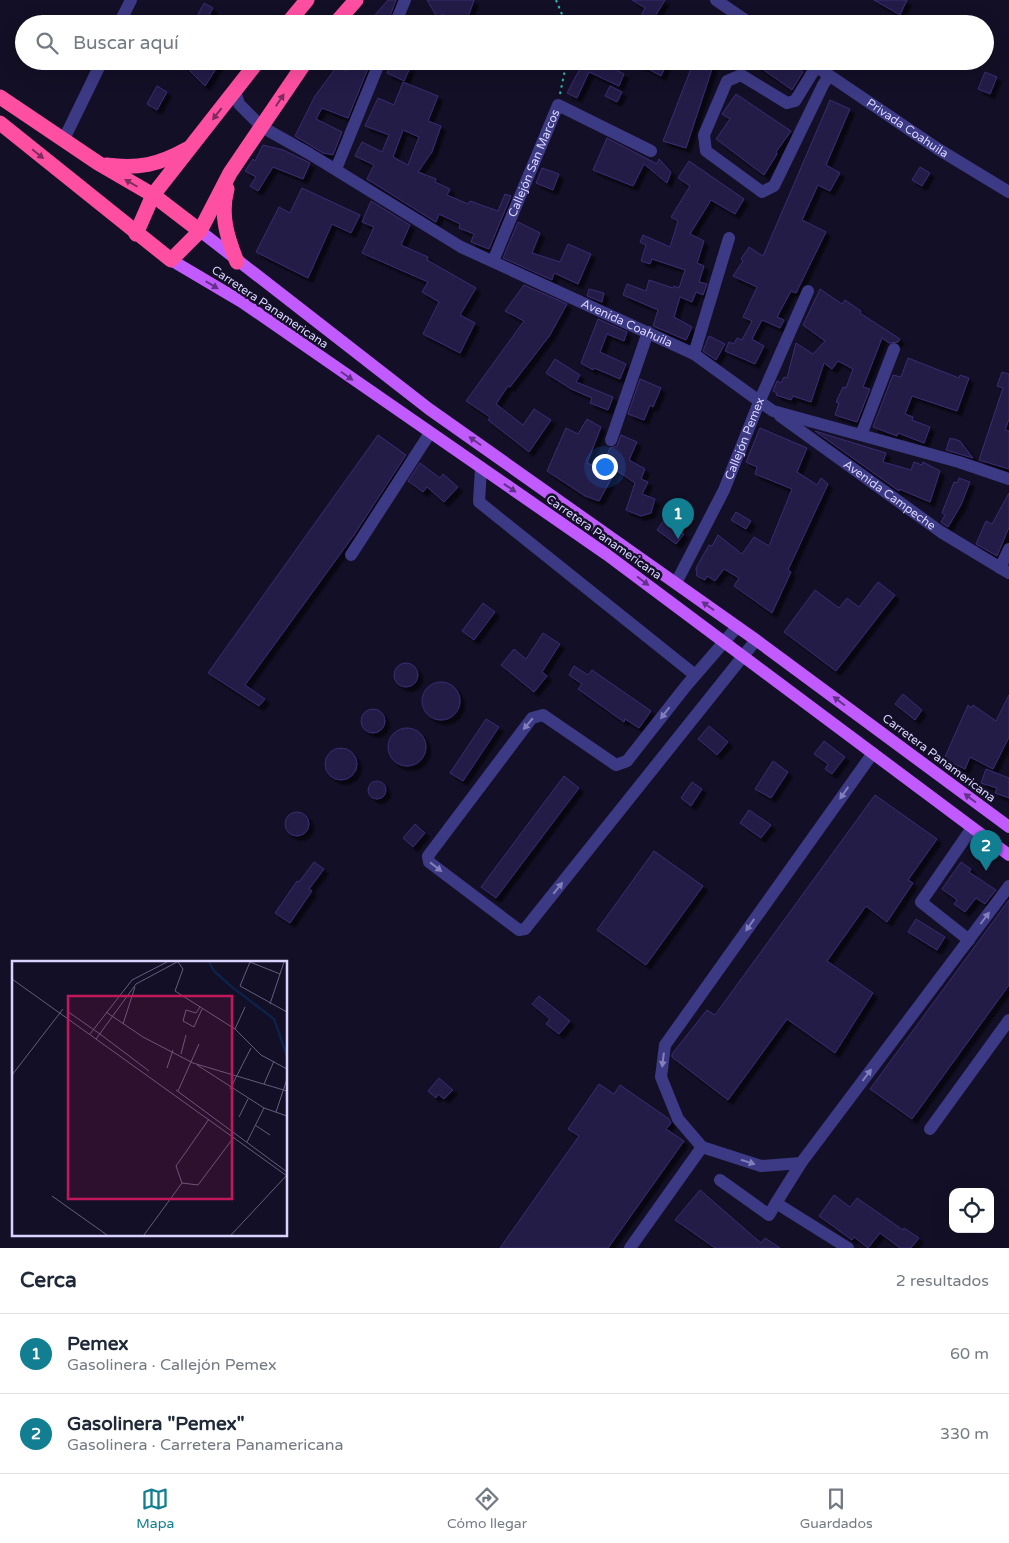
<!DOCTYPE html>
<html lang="es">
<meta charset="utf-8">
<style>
body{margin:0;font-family:"Varela Round",sans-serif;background:#f6f6f7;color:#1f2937}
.controls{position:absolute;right:15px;bottom:15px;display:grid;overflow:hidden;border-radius:10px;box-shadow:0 5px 20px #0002}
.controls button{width:45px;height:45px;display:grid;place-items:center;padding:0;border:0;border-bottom:1px solid #e0e1e3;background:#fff;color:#1f2937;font:25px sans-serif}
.you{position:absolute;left:604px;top:466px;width:18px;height:18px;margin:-12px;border:4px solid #fff;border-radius:50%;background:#1a73e8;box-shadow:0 0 0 8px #1a73e833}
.badge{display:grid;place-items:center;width:32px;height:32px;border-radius:50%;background:#117e91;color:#fff;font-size:16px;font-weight:700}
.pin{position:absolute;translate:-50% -41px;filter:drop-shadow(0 1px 2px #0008)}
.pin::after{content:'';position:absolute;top:26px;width:18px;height:15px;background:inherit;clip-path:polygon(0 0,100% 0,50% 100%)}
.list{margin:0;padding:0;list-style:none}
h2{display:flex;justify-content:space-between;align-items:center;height:65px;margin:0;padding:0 20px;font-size:21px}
h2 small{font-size:16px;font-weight:400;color:#747a83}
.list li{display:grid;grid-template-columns:32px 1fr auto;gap:15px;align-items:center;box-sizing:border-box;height:80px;padding:0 20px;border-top:1px solid #e0e1e3}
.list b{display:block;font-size:19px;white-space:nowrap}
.list p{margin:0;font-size:16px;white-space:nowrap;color:#747a83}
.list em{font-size:16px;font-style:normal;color:#747a83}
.icon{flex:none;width:28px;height:28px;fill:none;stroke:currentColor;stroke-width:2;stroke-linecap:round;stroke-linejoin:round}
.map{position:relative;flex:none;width:1009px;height:1248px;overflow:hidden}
.search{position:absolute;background:#fff;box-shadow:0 5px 20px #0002;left:15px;right:15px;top:15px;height:55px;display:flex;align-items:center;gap:12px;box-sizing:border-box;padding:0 18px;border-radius:28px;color:#747a83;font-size:19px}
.sheet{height:225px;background:#fff}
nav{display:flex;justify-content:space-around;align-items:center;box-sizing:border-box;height:70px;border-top:1px solid #e0e1e3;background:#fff;font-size:14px;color:#747a83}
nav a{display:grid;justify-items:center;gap:2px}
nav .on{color:#117e91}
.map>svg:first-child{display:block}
.building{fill:#241b47;stroke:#3b2d73;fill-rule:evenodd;filter:url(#shadow)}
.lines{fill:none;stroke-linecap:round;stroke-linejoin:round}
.path{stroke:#2fb8b0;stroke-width:2;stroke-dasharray:2.5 4;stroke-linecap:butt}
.minor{stroke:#3d3a85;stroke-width:12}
.major{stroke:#c25bff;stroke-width:12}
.highway{stroke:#ff4fa3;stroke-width:15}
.oneway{fill:#7d2c5e}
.oneway2{fill:#623188}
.oneway3{fill:#837fbc}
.labels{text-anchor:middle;stroke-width:5;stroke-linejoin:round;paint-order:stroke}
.street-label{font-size:12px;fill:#d9d4ff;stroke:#130f26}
.inset-river{fill:none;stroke:#0c2248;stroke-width:2.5}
.inset-road{fill:none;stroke:#625e7d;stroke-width:1}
.view{fill:#c2185b;fill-opacity:0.15;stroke:#c2185b;stroke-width:2.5}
.inset-edge{fill:none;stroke:#d9d4ff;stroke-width:2.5}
</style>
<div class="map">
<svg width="1009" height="1248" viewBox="0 0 1009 1248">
<defs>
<filter id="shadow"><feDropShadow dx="4.5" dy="4.5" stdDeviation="1" flood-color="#0009"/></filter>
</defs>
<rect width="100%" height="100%" fill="#130f26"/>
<g class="building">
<polygon points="388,0 396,0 387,24 367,24"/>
<polygon points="427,0 474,0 467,20 455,23 443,14 437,17"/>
<polygon points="632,0 665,0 656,15 673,24 637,24 645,8"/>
<polygon points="874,0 907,0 900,15"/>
<polygon points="204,3 213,8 204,24 193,24"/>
<polygon points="180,61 221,61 205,86"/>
<polygon points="353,61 371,61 348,118 322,108 316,119 342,132 333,155 323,153 295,136 315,96 338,65 346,71"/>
<polygon points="392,61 410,68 404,81 387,73"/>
<polygon points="584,61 598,61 624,74 619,86 589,72 577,98 567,93"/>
<polygon points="634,61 668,61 661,76"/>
<polygon points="694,61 714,63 686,148 663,141"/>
<polygon points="751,61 788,61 803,72 792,90"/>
<polygon points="985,72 997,77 990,94 978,89"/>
<path d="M403,82L438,96L428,121L441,126L432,152L418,172L436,179L435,182L450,189L447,195L468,204L470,201L498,211L505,194L511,196L489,249L471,242L474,234L459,228L460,224L439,214L436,222L434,221L367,179L374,165L355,156L362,142L382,152L389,135L365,126L378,98L394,105ZM403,130L419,137L408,165L393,157Z"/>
<polygon points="157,86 167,92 157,110 147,104"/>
<polygon points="610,86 622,92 617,102 605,96"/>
<polygon points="736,94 791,131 776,152 777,154 764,175 716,139 730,119 722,114"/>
<polygon points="830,100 850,109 826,165 840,173 830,191 818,185 802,220 826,232 796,293 791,291 777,317 784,320 780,328 762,320 752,339 764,346 755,364 725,351 729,342 734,344 737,338 742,340 752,321 743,317 757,287 733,276 743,261 741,259 749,247 763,256"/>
<polygon points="607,138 657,164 659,159 671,172 667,183 644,164 633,186 593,170"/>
<polygon points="263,145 283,150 310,163 303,179 273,167 258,191 250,186 256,177 245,171 253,159 255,161"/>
<polygon points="689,161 744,199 735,214 711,200 690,234 704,241 697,263 704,266 699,282 707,284 703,295 696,292 692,302 680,297 674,317 692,327 686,340 653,326 658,310 623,295 627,284 646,291 649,280 673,288 674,286 679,288 685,270 652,259 650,264 641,261 646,245 640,242 643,235 670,247 678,221 671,217 690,186 678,178"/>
<polygon points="920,167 930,173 922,186 912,180"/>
<polygon points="542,168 559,174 553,190 536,183"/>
<polygon points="302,188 360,215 351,233 332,224 308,278 256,252 279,207 290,213"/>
<polygon points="371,201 410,225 401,245 428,257 427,260 476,288 460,315 475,323 460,353 423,334 439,302 422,292 428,282 362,253 374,227 362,222"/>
<polygon points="518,222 540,233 532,253 560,262 568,244 591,254 578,284 554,273 552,280 503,258"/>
<polygon points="524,285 567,304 550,335 510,387 508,386 496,404 523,425 534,409 551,420 529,452 488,420 490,417 466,401 524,321 505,311"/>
<polygon points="589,289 604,293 602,302 587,296"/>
<polygon points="820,289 842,304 845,300 861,311 860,313 900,339 898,342 889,343 882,338 863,387 870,389 857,422 835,415 839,403 836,402 843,387 846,388 853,369 838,361 832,369 824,363 811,402 793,396 791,400 776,395 777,393 773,391 777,381 781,383 784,377 787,378 796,343 813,354 825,341 803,325"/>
<polygon points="598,319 627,332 624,341 607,334 600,352 626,364 620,379 594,368 593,370 581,363"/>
<polygon points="709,336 725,344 716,360 703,351"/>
<polygon points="908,358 959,378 960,375 969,378 957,411 912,396 905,414 913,417 912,420 930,427 924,443 898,433 897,436 873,427 893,375 901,377"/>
<polygon points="555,359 580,375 576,382 613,397 608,410 590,403 592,398 571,389 546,373"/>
<polygon points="1002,372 1009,374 1009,419 1005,430 1009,431 1009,469 979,460 1003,388 997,386"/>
<polygon points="640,379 661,388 653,407 650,405 644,420 628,414"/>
<polygon points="587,419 601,427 587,463 601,469 610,448 617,446 621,435 637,442 629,460 645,469 641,479 648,482 642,494 655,499 651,513 641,516 626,510 635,483 616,470 599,501 585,496 547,471 566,428 578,434"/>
<polygon points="760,428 807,448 797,472 817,485 821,478 828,484 788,570 791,572 772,613 734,586 739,578 724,569 715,581 707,576 705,580 697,576 696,568 709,545 712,546 718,535 742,554 754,537 769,546 792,489 755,474 757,467 746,462"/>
<polygon points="815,431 886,453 883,462 911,470 914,462 922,465 923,462 940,471 930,502 899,489 899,491"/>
<polygon points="378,435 406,455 354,535 245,685 265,699 259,706 208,673"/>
<polygon points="950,438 960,441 973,458 946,450"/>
<polygon points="420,463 440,478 443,474 458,487 444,502 427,487 423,492 408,481"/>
<polygon points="959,478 970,482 961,505 948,527 941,522 945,515 942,513 954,482 957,483"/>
<polygon points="1009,493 1009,527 997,556 976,544 986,521 992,524"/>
<polygon points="680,509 690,516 679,530 684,534 676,544 657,530 664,520 669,523"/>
<polygon points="736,512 751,521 746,529 731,520"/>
<polygon points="878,582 895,595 836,671 784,632 815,590 839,608 847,598 859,607"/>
<polygon points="483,603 495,612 474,640 462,631"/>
<polygon points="543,633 560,644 542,672 547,676 534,692 501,665 514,649 526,659"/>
<circle cx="406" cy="675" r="12"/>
<polygon points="574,666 588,675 592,670 651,711 639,728 625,719 624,722 578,689 582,684 569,675"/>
<circle cx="441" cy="701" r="19"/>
<polygon points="903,694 922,710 915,720 895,704"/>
<polygon points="1009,695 1009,737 993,769 970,757 965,769 944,759 968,705 971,708 973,705 996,721"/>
<circle cx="373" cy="721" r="12"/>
<polygon points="486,719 499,727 463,781 450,773"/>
<polygon points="709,726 728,742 717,755 698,739"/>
<circle cx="407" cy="747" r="19"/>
<polygon points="824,741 845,757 832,774 825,769 828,764 814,754"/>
<circle cx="341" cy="764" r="16"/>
<polygon points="773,761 788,772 771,798 755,789"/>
<polygon points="986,769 1009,778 1009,798 995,793 997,788 981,783"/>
<polygon points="564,776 579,788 496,898 481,887"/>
<circle cx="377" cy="790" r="9"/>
<polygon points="692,782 702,789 691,806 681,798"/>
<polygon points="875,795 937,839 908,880 913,883 887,922 866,906 827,961 873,993 835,1053 787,1019 728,1100 672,1057 672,1054 707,1010 715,1015"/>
<polygon points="749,810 771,825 761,838 740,823"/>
<circle cx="297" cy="824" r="12"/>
<polygon points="415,824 425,833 413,847 403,838"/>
<polygon points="654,851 703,886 646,965 597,930"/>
<polygon points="314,862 324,869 309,889 312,891 290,923 275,913 297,881 299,882"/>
<polygon points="961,862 971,869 969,872 996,890 985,904 976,898 965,912 954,904 957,900 942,889"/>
<polygon points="1009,900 1009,985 912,1119 870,1089"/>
<polygon points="916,919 945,937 937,950 908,932"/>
<polygon points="539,996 570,1021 559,1034 546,1024 550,1019 532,1004"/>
<polygon points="439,1078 453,1090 444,1099 438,1094 436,1098 428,1091"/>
<polygon points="599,1084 614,1094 620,1085 669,1119 671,1123 666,1129 684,1141 608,1248 500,1248 579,1136 568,1129"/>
<polygon points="700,1190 761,1243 765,1238 780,1248 715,1248 675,1220"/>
<polygon points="834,1195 850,1207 857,1198 903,1230 904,1228 919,1238 911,1248 900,1248 880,1233 868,1248 854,1237 852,1240 819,1216"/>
</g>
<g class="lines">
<g class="path">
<polyline points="556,0 566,24"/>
<polyline points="560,94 565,70 571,61"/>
</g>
<g class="minor">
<polyline points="716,0 751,24"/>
<polyline points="119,24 131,0"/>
<polyline points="395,24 405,0"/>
<path id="s1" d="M808,61L938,149L1009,192"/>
<polyline points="816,67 795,101 787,103 741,75 727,81 704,135 706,151 762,192 774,186 823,85 829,76"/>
<path id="s2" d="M235,91L239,104L262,127L310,154L461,247L694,354L773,411L959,462L1009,479"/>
<polyline points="64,139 102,61"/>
<polyline points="336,169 380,61"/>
<path id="s3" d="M493,261L558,105L651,151"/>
<polyline points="694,354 729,238"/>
<path id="s4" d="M780,416L941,532L1009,573"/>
<polyline points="861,435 894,349"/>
<polyline points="611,440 648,332"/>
<polyline points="481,468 479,502 695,675"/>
<polyline points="351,555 430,433"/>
<polyline points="1000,568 1009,549"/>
<path id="s5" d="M676,583L724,490L760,400L808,291"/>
<polyline points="737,627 686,686 627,761 616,765 543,715 532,718 428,856 429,862 519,930 525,929 756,640"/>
<polyline points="873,753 665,1045 661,1077 678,1119 702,1147 761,1166 801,1163 1009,886"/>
<polyline points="969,940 921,902 972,828"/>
<polyline points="930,1129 1009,1020"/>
<polyline points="801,1163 776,1203 848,1248"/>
<polyline points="720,1180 769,1215 776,1203"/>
<polyline points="630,1248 702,1147"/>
</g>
<g class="major">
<polyline points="200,231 429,409 756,640 1009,827"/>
<polyline points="171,260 242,302 606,554 1009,855"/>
</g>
<g class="highway">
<polyline points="287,24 307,0"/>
<polyline points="335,24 356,0"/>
<polyline points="0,97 98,163 153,195 200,231"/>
<polyline points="0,123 171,260 200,231 230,173 306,61"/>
<path d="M106,165C139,169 158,165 187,149"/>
<path d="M227,189C220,215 227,237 237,262"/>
<polyline points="136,234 153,195 258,61"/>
</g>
</g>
<defs><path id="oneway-solid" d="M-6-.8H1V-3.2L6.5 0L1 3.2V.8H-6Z" transform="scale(1.25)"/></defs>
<g class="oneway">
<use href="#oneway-solid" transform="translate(280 100) rotate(-56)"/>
<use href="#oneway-solid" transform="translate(217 114) rotate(128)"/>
<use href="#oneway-solid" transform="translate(38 154) rotate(39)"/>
<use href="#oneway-solid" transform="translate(131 183) rotate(-150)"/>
</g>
<g class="oneway2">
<use href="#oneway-solid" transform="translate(212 285) rotate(31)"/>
<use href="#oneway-solid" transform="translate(347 376) rotate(35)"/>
<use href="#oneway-solid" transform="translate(475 441) rotate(-145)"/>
<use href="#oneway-solid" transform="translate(510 488) rotate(34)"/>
<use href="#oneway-solid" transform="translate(643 581) rotate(37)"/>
<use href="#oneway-solid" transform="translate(708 606) rotate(-145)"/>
<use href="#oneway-solid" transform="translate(839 701) rotate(-143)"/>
<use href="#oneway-solid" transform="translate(970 798) rotate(-143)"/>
</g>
<g class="oneway3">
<use href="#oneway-solid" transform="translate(665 713) rotate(128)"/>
<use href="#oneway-solid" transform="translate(528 724) rotate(130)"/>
<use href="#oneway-solid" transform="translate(844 793) rotate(125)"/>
<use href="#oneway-solid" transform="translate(436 867) rotate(38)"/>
<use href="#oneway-solid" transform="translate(558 888) rotate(-51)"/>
<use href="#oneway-solid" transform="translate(985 918) rotate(-53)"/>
<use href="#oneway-solid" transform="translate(750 925) rotate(125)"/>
<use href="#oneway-solid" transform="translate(663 1060) rotate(97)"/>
<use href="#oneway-solid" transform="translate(867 1075) rotate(-53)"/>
<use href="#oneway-solid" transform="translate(748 1162) rotate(18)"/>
</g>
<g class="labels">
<g class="street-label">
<text dy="4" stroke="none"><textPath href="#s1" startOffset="120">Privada Coahuila</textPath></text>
<text dy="4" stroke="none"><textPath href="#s3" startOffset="106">Callejón San Marcos</textPath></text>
<text transform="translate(270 307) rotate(34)" y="4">Carretera Panamericana</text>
<text dy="4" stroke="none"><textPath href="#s2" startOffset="461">Avenida Coahuila</textPath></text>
<text dy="4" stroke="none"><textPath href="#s5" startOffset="160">Callejón Pemex</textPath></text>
<text dy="4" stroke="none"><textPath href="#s4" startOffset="135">Avenida Campeche</textPath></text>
<text transform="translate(604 537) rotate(35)" y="4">Carretera Panamericana</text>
<text transform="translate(939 758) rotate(37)" y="4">Carretera Panamericana</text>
</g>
</g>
<g transform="translate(12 961)">
<rect width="275" height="275" fill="#130f26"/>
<path class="inset-river" d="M197,1L202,10L220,26L262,58L275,95"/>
<path class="inset-road" d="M166,1L171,8L163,30L223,68L249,94L275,108M238,1L228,25L275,51M238,1L268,13M0,18L84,78L124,23L165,1M258,43L272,1M188,46L184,52L174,49L171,60L182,66L190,48M55,50L88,73M94,51L131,76L181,102L275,130M111,63L123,26M223,68L233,46M78,73L120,19L155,1M88,73L137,110M84,78L275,215M169,93L174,74M185,104L252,147L275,155M155,107L161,89M0,114L51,48M252,123L262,100M218,128L239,87M164,129L275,211M166,130L187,83M264,151L275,118M227,156L236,138M197,158L164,205L170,222L186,224L222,176M243,164L258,174M235,181L252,147M40,235L95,274M132,274L170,222M219,274L275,214"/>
<path class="view" d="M56,35H220V238H56Z"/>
<rect width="275" height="275" class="inset-edge"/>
</g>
</svg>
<div class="controls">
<button><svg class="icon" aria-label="locate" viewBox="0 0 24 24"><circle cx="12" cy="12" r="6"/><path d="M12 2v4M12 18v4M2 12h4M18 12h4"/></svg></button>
</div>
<div class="you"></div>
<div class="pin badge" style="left:678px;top:539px">1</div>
<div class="pin badge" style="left:986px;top:871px">2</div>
<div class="search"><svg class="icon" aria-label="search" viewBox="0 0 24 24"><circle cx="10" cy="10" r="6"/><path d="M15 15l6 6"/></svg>Buscar aquí</div>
</div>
<section class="sheet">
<h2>Cerca<small>2 resultados</small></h2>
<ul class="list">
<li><span class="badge">1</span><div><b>Pemex</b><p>Gasolinera · Callejón Pemex</p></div><em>60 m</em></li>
<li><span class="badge">2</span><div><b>Gasolinera &quot;Pemex&quot;</b><p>Gasolinera · Carretera Panamericana</p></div><em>330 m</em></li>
</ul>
</section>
<nav>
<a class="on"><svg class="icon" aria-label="map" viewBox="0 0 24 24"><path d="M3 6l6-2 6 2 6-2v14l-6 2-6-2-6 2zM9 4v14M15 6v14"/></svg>Mapa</a>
<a><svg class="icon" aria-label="directions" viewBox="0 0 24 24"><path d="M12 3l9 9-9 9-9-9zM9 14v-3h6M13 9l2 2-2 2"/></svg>Cómo llegar</a>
<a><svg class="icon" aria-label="saved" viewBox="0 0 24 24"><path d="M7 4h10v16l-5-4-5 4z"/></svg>Guardados</a>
</nav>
